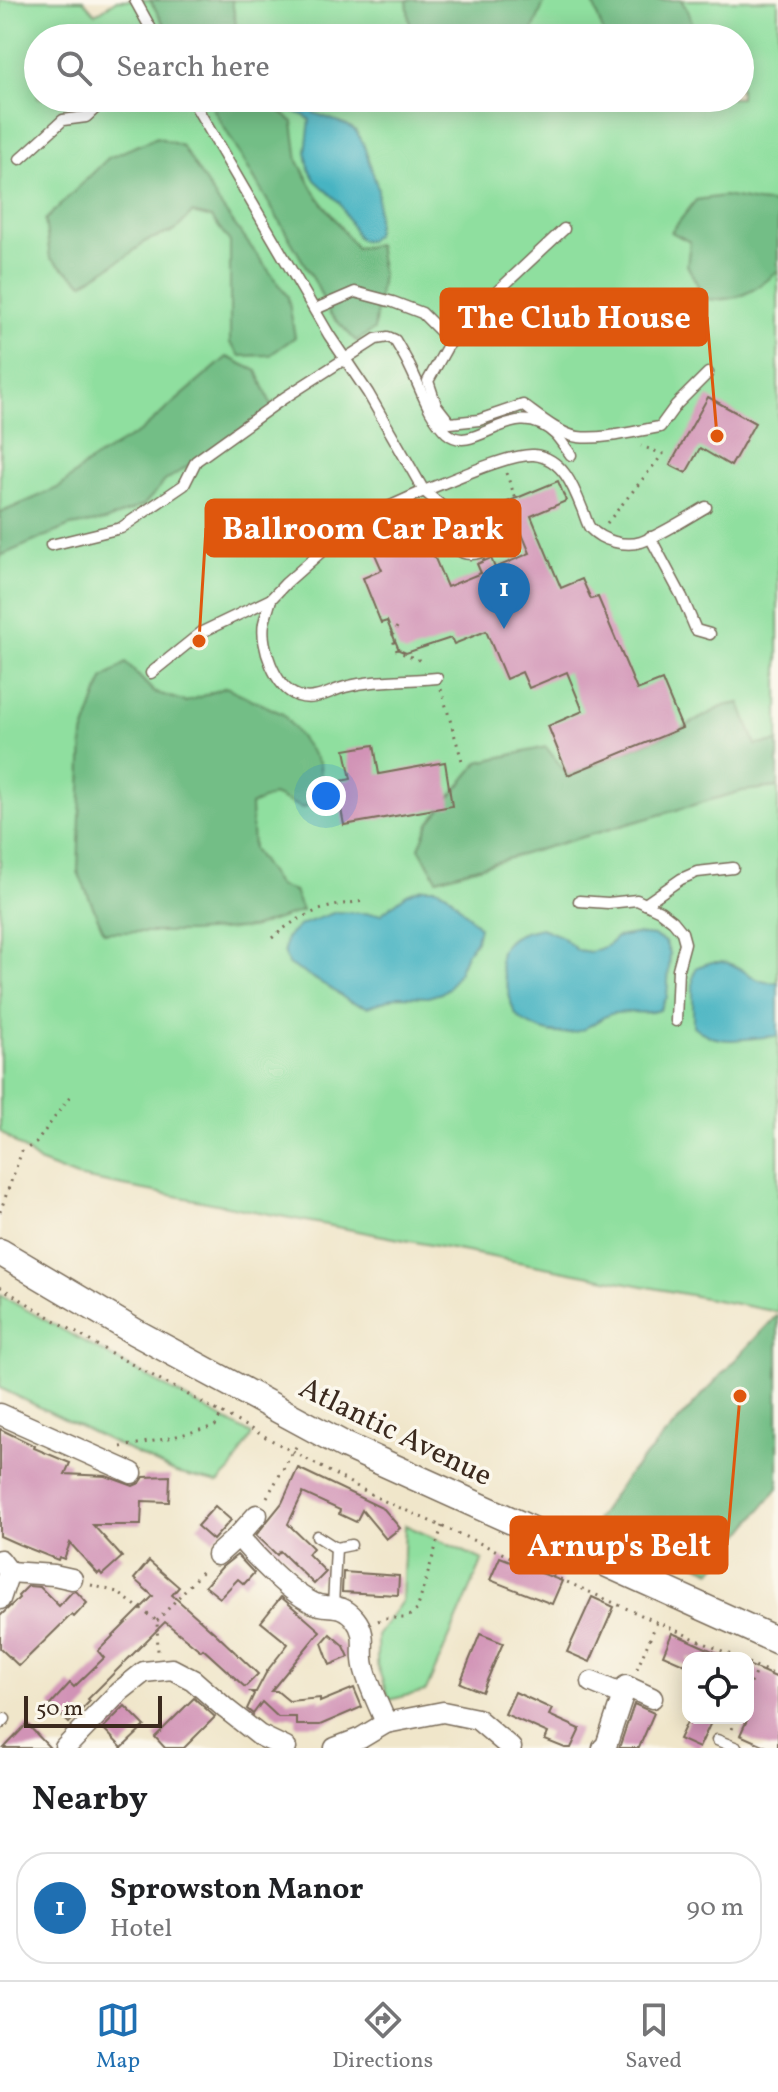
<!DOCTYPE html>
<style>
body{margin:0;font-family:Vollkorn,serif;background:#f2f2f2;color:#202124}
.controls{position:absolute;right:24px;bottom:24px;display:grid;overflow:hidden;border-radius:16px;box-shadow:0 4px 20px #0003}
.controls button{width:72px;height:72px;display:grid;place-items:center;padding:0;border:0;border-bottom:2px solid #e0e0e0;background:#fff;color:#202124;font:40px sans-serif}
.scale{position:absolute;left:24px;bottom:20px;width:138px;box-sizing:border-box;padding-left:8px;border:4px solid #3b2a1e;border-top:0;font-size:22px;line-height:28px;white-space:nowrap;color:#3b2a1e;-webkit-text-stroke:6px #fbf7ec;paint-order:stroke}
.you{position:absolute;left:326px;top:796px;width:28px;height:28px;margin:-20px;border:6px solid #fff;border-radius:50%;background:#1a73e8;box-shadow:0 0 0 12px #1a73e833}
.badge{display:grid;place-items:center;width:52px;height:52px;border-radius:50%;background:#1f6fb2;color:#fff;font-size:26px;font-weight:700}
.pin{position:absolute;translate:-50% -66px;filter:drop-shadow(0 2px 4px #0008)}
.pin::after{content:'';position:absolute;top:42px;width:28px;height:24px;background:inherit;clip-path:polygon(0 0,100% 0,50% 100%)}
.list{margin:0;padding:0;list-style:none}
h2{display:flex;justify-content:space-between;align-items:center;height:104px;margin:0;padding:0 32px;font-size:34px}
h2 small{font-size:26px;font-weight:400;color:#757577}
.list li{display:grid;grid-template-columns:52px 1fr auto;gap:24px;align-items:center;box-sizing:border-box;height:112px;margin:0 16px 16px;padding:0 16px;border:2px solid #e0e0e0;border-radius:32px}
.list b{display:block;font-size:30px;white-space:nowrap}
.list p{margin:0;font-size:26px;white-space:nowrap;color:#757577}
.list em{font-size:26px;font-style:normal;color:#757577}
.icon{flex:none;width:44px;height:44px;fill:none;stroke:currentColor;stroke-width:2;stroke-linecap:round;stroke-linejoin:round}
.map{position:relative;flex:none;width:778px;height:1748px;overflow:hidden}
.search{position:absolute;background:#fff;box-shadow:0 4px 20px #0003;left:24px;right:24px;top:24px;height:88px;display:flex;align-items:center;gap:20px;box-sizing:border-box;padding:0 28px;border-radius:44px;color:#757577;font-size:30px}
.sheet{height:232px;background:#fff}
nav{display:flex;justify-content:space-around;align-items:center;box-sizing:border-box;height:112px;border-top:2px solid #e0e0e0;background:#fff;font-size:22px;color:#757577}
nav a{display:grid;justify-items:center;gap:4px}
nav .on{color:#1f6fb2}
.map>svg:first-child{display:block}
.green{fill:#8fdf9f;stroke:#65845e;stroke-width:2;fill-rule:evenodd}
.forest{fill:#73be86;stroke:#577452;stroke-width:2}
.water{fill:#46b4c2;stroke:#406f70;stroke-width:2}
.building{fill:#d193b6}
.lines{fill:none;stroke-linecap:round;stroke-linejoin:round}
.service-casing{stroke:#7a6c5a;stroke-width:13}
.minor-casing{stroke:#7a6c5a;stroke-width:23}
.tertiary-casing{stroke:#7a6c5a;stroke-width:29}
.path{stroke:#7a6c5a;stroke-width:3;stroke-dasharray:2 6;stroke-linecap:butt}
.service{stroke:#fff;stroke-width:10}
.minor{stroke:#fff;stroke-width:20}
.tertiary{stroke:#fff;stroke-width:26}
.labels{text-anchor:middle;stroke-width:7;stroke-linejoin:round;paint-order:stroke}
.street-label{font-size:30px;fill:#3b2a1e;stroke:#fbf7ec}
.leader{fill:none;stroke:#df570d;stroke-width:3}
.callout-dot{fill:#df570d;stroke:#fbf7ec;stroke-width:3}
.callout{fill:#df570d;stroke:#df570d;stroke-width:3}
.callout-label{font-size:32px;text-anchor:middle;font-weight:bold;fill:#fff}
</style>
<div class="map">
<svg width="778" height="1748" viewBox="0 0 778 1748">
<rect width="100%" height="100%" fill="#fbf7ec"/>
<filter id="ink" filterUnits="userSpaceOnUse"><feTurbulence type="fractalNoise" baseFrequency=".0125" numOctaves="2"/><feDisplacementMap in="SourceGraphic" scale="16" xChannelSelector="R" yChannelSelector="G"/><feConvolveMatrix kernelMatrix="1 2 1 2 8 2 1 2 1" color-interpolation-filters="sRGB"/></filter>
<filter id="wash" filterUnits="userSpaceOnUse"><feTurbulence type="fractalNoise" baseFrequency=".006" numOctaves="4" result="noise"/><feDisplacementMap in="SourceGraphic" scale="32" xChannelSelector="R" yChannelSelector="G"/><feGaussianBlur stdDeviation="1.8" result="paint"/><feColorMatrix in="noise" values="0 0 0 0 0 0 0 0 0 0 0 0 0 0 0 0 0 1.4 0 .05"/><feComposite in="paint" operator="in"/></filter>
<g filter="url(#wash)">
<rect width="100%" height="100%" fill="#f0e6ca"/>
<g class="green">
<path d="M0,0H83L95,14L117,0H778V1312L77,1177L41,1163L0,1131ZM38,38H740V98H38Z"/>
<polygon points="0,1295 252,1435 231,1470 218,1483 176,1473 0,1388"/>
<polygon points="405,1525 483,1560 426,1691 389,1700 377,1665 377,1636 402,1601"/>
</g>
<g class="forest">
<polygon points="150,0 232,0 238,38 172,38"/>
<polygon points="407,0 545,0 530,38 415,38 409,20"/>
<polygon points="592,0 681,0 688,11 698,38 605,38"/>
<polygon points="207,98 266,98 268,102 293,122 298,161 316,194 356,248 377,245 382,275 374,330 356,341 330,314 315,282"/>
<polygon points="157,137 182,146 218,202 288,297 295,337 270,355 240,356 230,343 230,242 212,218 192,213 175,231 148,240 127,256 83,283 50,258 45,220 108,158"/>
<path d="M724,196L757,202L778,204V271C755,292 737,302 705,299L687,265L690,242L671,232L696,200Z"/>
<polygon points="227,357 257,371 273,409 165,481 144,505 105,521 70,526 0,556 0,513 60,487 89,462 141,431"/>
<polygon points="126,663 154,692 186,702 226,687 283,714 320,764 322,799 302,808 273,795 251,805 253,849 278,886 294,891 302,911 251,928 189,932 104,932 78,872 83,735 103,679"/>
<polygon points="740,703 756,745 778,742 778,787 742,791 437,879 419,848 429,823 479,762 546,747 568,775 682,728 724,706"/>
<polygon points="776,1316 778,1316 778,1488 712,1571 596,1520 627,1476"/>
</g>
<g class="water">
<path d="M278,98H307L312,106L314,113L347,125L356,131L363,143L378,189L377,224L375,235L369,240L362,241L358,238L339,202L315,180L309,169L306,152L310,120C305,114 302,116 296,112C289,109 284,103 278,98Z"/>
<polygon points="422,888 436,888 447,893 479,927 476,940 466,954 458,973 448,988 441,993 428,997 399,996 368,1007 350,1002 330,988 288,964 284,951 286,938 300,925 336,912 381,914 407,894"/>
<path d="M541,928L561,936L577,950L591,952L607,946L617,937L635,934L654,936L665,942L670,953L667,997L660,1010C644,1016 627,1009 611,1014C603,1016 597,1022 589,1026C576,1035 556,1035 541,1030C532,1026 521,1022 515,1013C511,1006 510,997 508,989C505,974 492,958 507,942C515,933 529,931 541,928Z"/>
<path d="M712,962C720,962 727,961 733,965C751,973 756,985 778,982V1036C746,1037 720,1049 693,1026V976L697,967Z"/>
</g>
<g id="blocks">
<g class="building">
<polygon points="708,397 755,423 731,466 700,448 686,473 670,465"/>
<polygon points="558,481 566,501 531,516 561,588 582,579 591,599 598,597 637,690 662,680 682,728 568,775 548,726 583,711 567,672 529,688 522,672 506,679 486,631 454,644 451,638 406,653 399,650 387,621 381,623 363,578 382,570 374,552 424,532 447,587 481,573 477,564 491,558 495,568 530,553 515,517 507,521 500,505"/>
<polygon points="374,745 379,774 445,762 452,806 344,825 336,782 351,779 345,750"/>
<polygon points="0,1429 35,1446 34,1448 70,1463 65,1474 106,1476 133,1486 140,1483 144,1477 170,1476 169,1502 142,1501 141,1525 93,1525 122,1557 102,1575 100,1572 98,1574 70,1543 64,1559 59,1557 58,1560 18,1544 0,1536"/>
<polygon points="298,1468 384,1509 400,1528 386,1539 362,1510 356,1522 339,1514 340,1510 303,1493 288,1524 313,1548 308,1554 326,1572 314,1584 280,1551 277,1555 256,1535 282,1503"/>
<polygon points="215,1506 231,1520 213,1540 197,1526"/>
<polygon points="237,1555 254,1573 244,1584 238,1579 220,1598 205,1586 222,1567"/>
<polygon points="500,1557 562,1581 552,1604 490,1580"/>
<polygon points="149,1561 179,1587 172,1595 216,1634 258,1674 245,1687 203,1649 201,1651 165,1622 88,1699 90,1701 69,1723 50,1705 70,1683 74,1687 104,1658 98,1651 153,1596 134,1579"/>
<polygon points="343,1572 399,1576 398,1595 342,1592"/>
<polygon points="28,1586 40,1587 59,1606 72,1592 76,1591 87,1603 74,1617 71,1615 19,1666 0,1648 0,1616 19,1598 18,1596"/>
<polygon points="281,1597 320,1631 271,1691 277,1691 289,1701 320,1698 320,1702 354,1688 362,1707 320,1725 296,1725 296,1717 278,1717 262,1702 253,1714 247,1709 254,1694 251,1692 256,1692 267,1671 288,1644 261,1622"/>
<polygon points="592,1597 614,1607 590,1662 567,1652"/>
<polygon points="672,1633 686,1639 728,1658 688,1658 688,1666 663,1655"/>
<polygon points="330,1634 344,1646 349,1657 330,1665 322,1643"/>
<polygon points="480,1634 503,1643 482,1692 460,1683"/>
<polygon points="748,1665 778,1678 778,1748 769,1748 740,1735 748,1718"/>
<polygon points="515,1692 552,1709 549,1715 580,1729 571,1748 565,1748 545,1740 548,1733 505,1714"/>
<polygon points="194,1698 215,1717 184,1748 165,1748 155,1737"/>
<polygon points="634,1704 654,1713 639,1748 619,1748"/>
<polygon points="125,1706 145,1726 122,1748 103,1728"/>
<polygon points="689,1718 713,1718 699,1748 679,1739"/>
<polygon points="27,1724 50,1748 4,1748"/>
</g>
</g>
</g>
<g filter="url(#ink)">
<use href="#blocks" fill-opacity="0" stroke="#7a6c5a" stroke-width="2"/>
<g class="lines">
<g class="service-casing">
<g id="service">
<polyline points="135,0 156,38"/>
<path d="M191,98L329,335L368,393L424,491C450,481 510,453 534,455C563,458 574,488 583,511C585,516 587,524 590,528C602,541 625,547 641,542C663,534 685,519 706,507"/>
<polyline points="20,159 63,120 86,117 99,105 116,104 125,98"/>
<path d="M564,229L471,316L447,347L428,381L436,405L450,423L479,420L523,405C537,415 561,435 578,437C602,440 636,431 660,427L676,405L708,373"/>
<polyline points="320,307 355,292 393,302 422,313 451,342"/>
<circle cx="471" cy="532" r="22"/>
<polyline points="650,537 682,597 696,630 710,634"/>
<path d="M51,545L121,528L184,485L196,461L284,398L376,339L388,337L395,340C400,349 406,358 410,367C421,389 429,416 447,433C475,458 513,393 556,435C561,441 566,448 571,455"/>
<path d="M271,599C269,607 266,615 264,623C260,645 275,688 298,696C314,702 330,691 345,687C375,679 407,681 437,678"/>
<polyline points="151,673 202,632 271,599 286,583 355,522 424,491 455,517"/>
<polyline points="579,901 608,903 637,900 660,911 673,921 682,932 685,943 678,969 676,1021"/>
<polyline points="645,904 681,879 697,872 733,868"/>
<polyline points="317,1536 336,1548 351,1545"/>
<polyline points="333,1606 336,1548"/>
<polyline points="0,1724 5,1719"/>
<polyline points="717,1740 737,1748"/>
</g>
</g>
<g class="minor-casing">
<g id="minor">
<polyline points="0,1414 132,1473"/>
<path d="M238,1536C255,1556 287,1590 311,1602C327,1611 340,1600 355,1619C368,1635 360,1649 364,1666C368,1685 379,1705 386,1723"/>
<polyline points="217,1555 238,1536 257,1515"/>
<polyline points="0,1560 9,1572 0,1599"/>
<polyline points="9,1572 54,1575 72,1579"/>
<polyline points="592,1682 623,1695"/>
<polyline points="65,1748 119,1692 144,1672 172,1669 193,1680 226,1709 259,1735 286,1748"/>
<polyline points="335,1748 361,1738 386,1723 443,1712 477,1719 511,1748"/>
<polyline points="603,1748 606,1746 626,1686 652,1698"/>
</g>
</g>
<g class="tertiary-casing">
<polyline id="tertiary" points="0,1252 135,1332 344,1445 778,1641"/>
</g>
<g class="path">
<polyline points="506,473 516,499"/>
<polyline points="607,523 663,454 641,446"/>
<polyline points="481,551 484,561"/>
<polyline points="397,627 392,637 397,651 419,660 423,664"/>
<polyline points="441,689 463,764"/>
<path d="M272,938C302,912 328,905 365,901"/>
<polyline points="0,1212 22,1151 36,1143 73,1092"/>
<polyline points="0,1287 100,1347 380,1499 738,1658"/>
<polyline points="121,1447 165,1439 215,1426 222,1413"/>
<polyline points="267,1497 297,1445"/>
<polyline points="91,1585 117,1592 157,1621 158,1653"/>
<polyline points="157,1621 205,1568"/>
<polyline points="378,1621 385,1618 406,1618 417,1610 442,1526"/>
<polyline points="748,1663 778,1676"/>
<polyline points="637,1669 657,1622"/>
<polyline points="748,1691 757,1668"/>
<polyline points="732,1729 737,1718"/>
</g>
<use href="#service" class="service"/>
<use href="#minor" class="minor"/>
<use href="#tertiary" class="tertiary"/>
</g>
</g>
<g class="labels">
<g class="street-label">
<text transform="translate(396 1431) rotate(26)" y="10">Atlantic Avenue</text>
</g>
</g>
<path class="leader" d="M717 436L707 317M199 641L206 528M740 1396L727 1545"/>
<g class="callout-dot">
<circle cx="717" cy="436" r="8"/>
<circle cx="199" cy="641" r="8"/>
<circle cx="740" cy="1396" r="8"/>
</g>
<g class="callout">
<rect x="441" y="289" width="266" height="56" rx="8"/>
<rect x="206" y="500" width="314" height="56" rx="8"/>
<rect x="511" y="1517" width="216" height="56" rx="8"/>
</g>
<g class="callout-label">
<text x="574" y="328">The Club House</text>
<text x="363" y="539">Ballroom Car Park</text>
<text x="619" y="1556">Arnup's Belt</text>
</g>
</svg>
<div class="controls">
<button><svg class="icon" aria-label="locate" viewBox="0 0 24 24"><circle cx="12" cy="12" r="6"/><path d="M12 2v4M12 18v4M2 12h4M18 12h4"/></svg></button>
</div>
<div class="scale">50 m</div>
<div class="you"></div>
<div class="pin badge" style="left:504px;top:629px">1</div>
<div class="search"><svg class="icon" aria-label="search" viewBox="0 0 24 24"><circle cx="10" cy="10" r="6"/><path d="M15 15l6 6"/></svg>Search here</div>
</div>
<section class="sheet">
<h2>Nearby<small></small></h2>
<ul class="list">
<li><span class="badge">1</span><div><b>Sprowston Manor</b><p>Hotel</p></div><em>90 m</em></li>
</ul>
</section>
<nav>
<a class="on"><svg class="icon" aria-label="map" viewBox="0 0 24 24"><path d="M3 6l6-2 6 2 6-2v14l-6 2-6-2-6 2zM9 4v14M15 6v14"/></svg>Map</a>
<a><svg class="icon" aria-label="directions" viewBox="0 0 24 24"><path d="M12 3l9 9-9 9-9-9zM9 14v-3h6M13 9l2 2-2 2"/></svg>Directions</a>
<a><svg class="icon" aria-label="saved" viewBox="0 0 24 24"><path d="M7 4h10v16l-5-4-5 4z"/></svg>Saved</a>
</nav>
